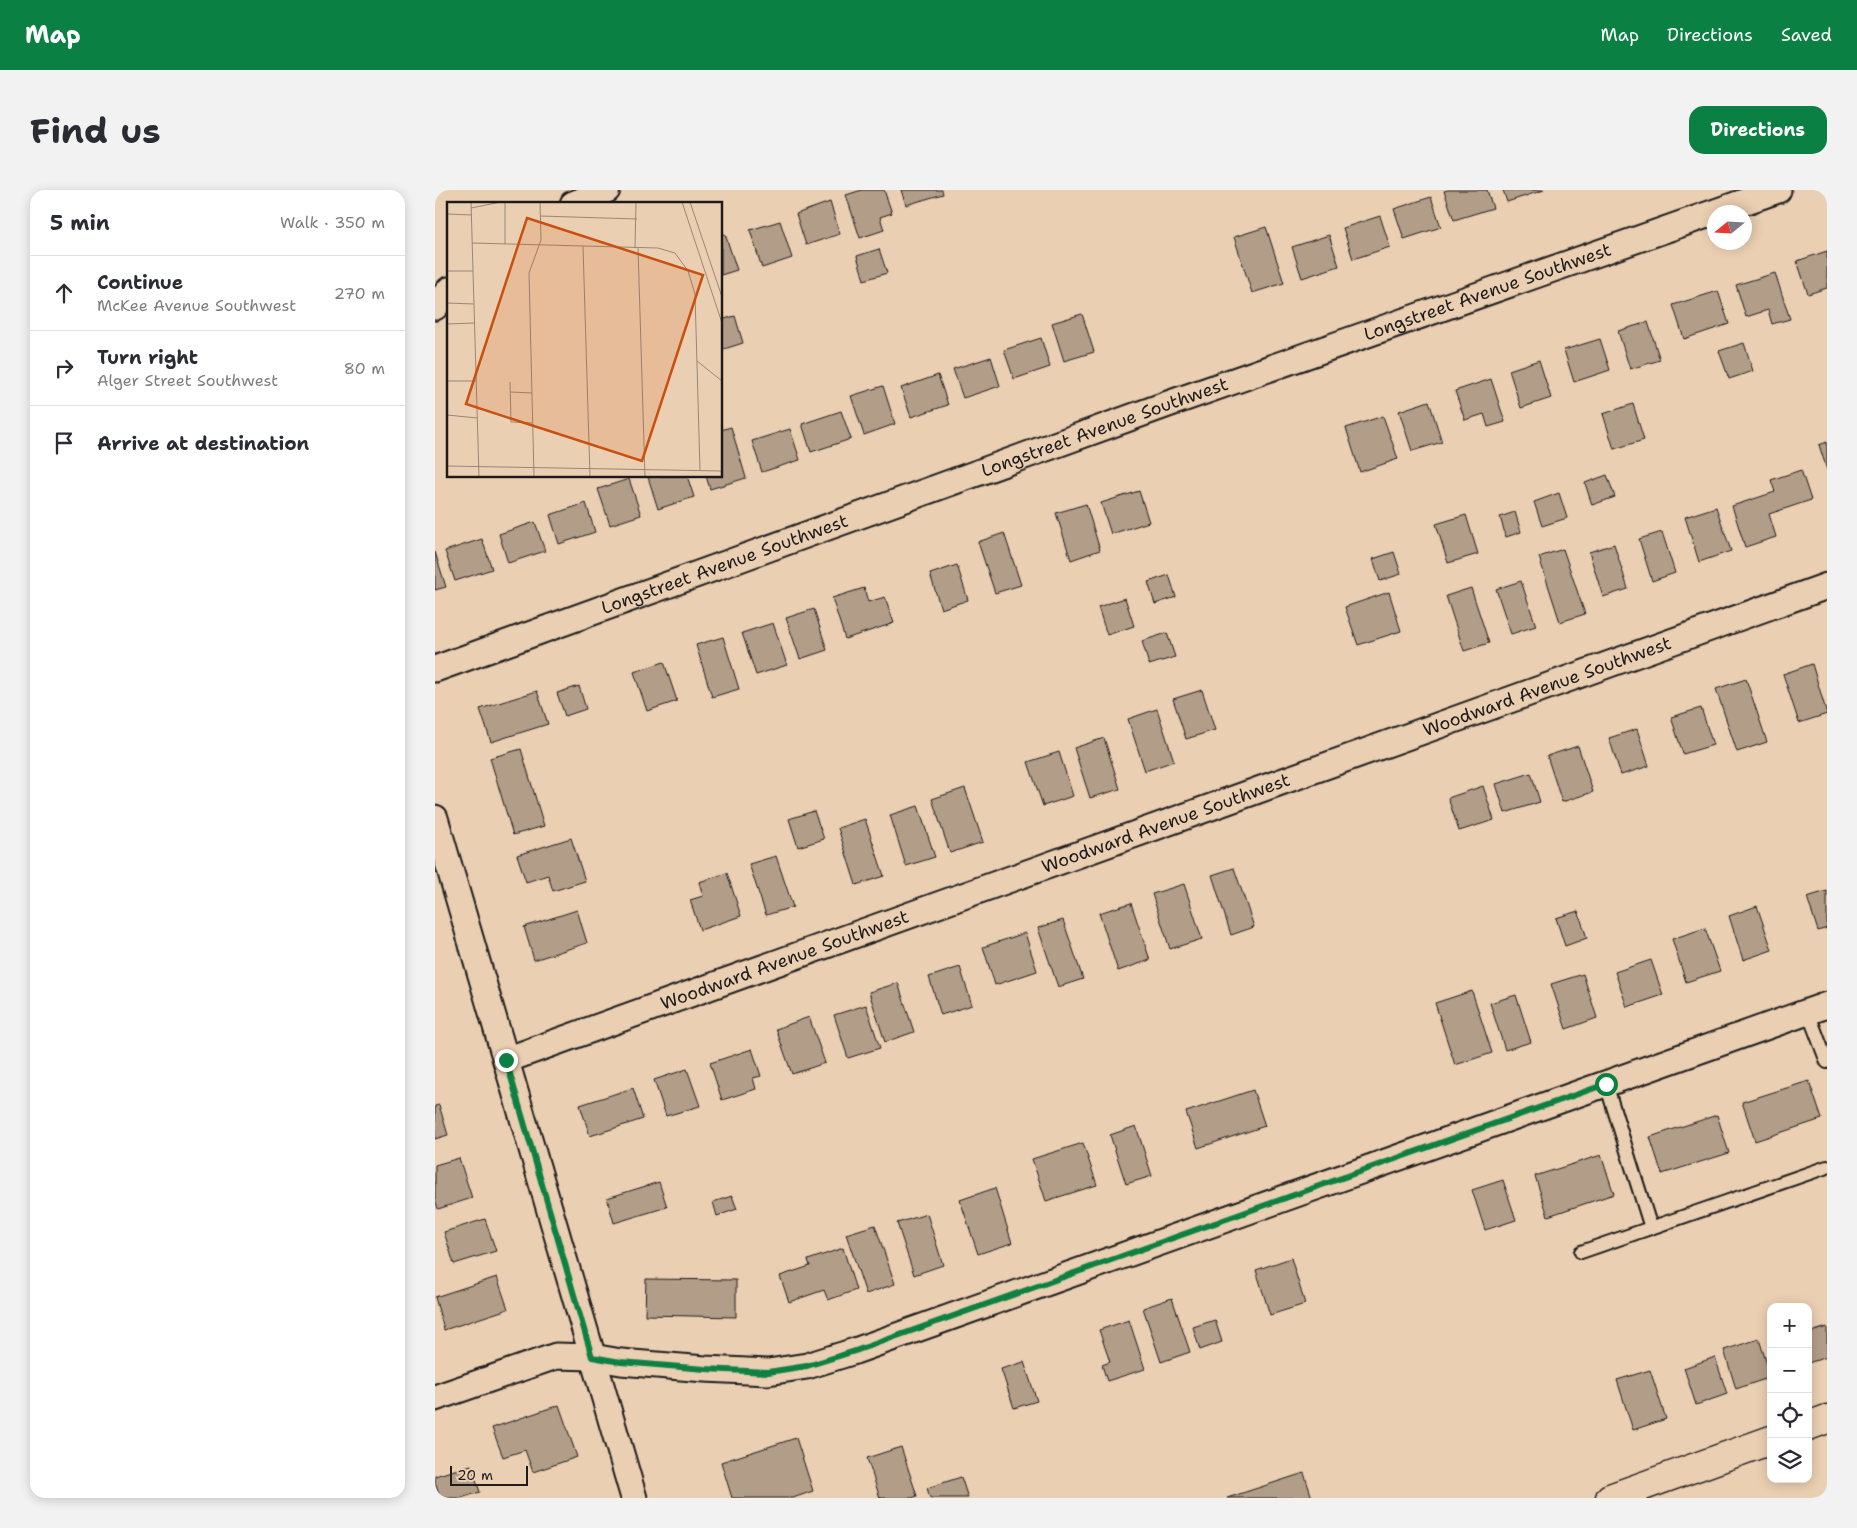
<!DOCTYPE html>
<meta charset="utf-8">
<style>
body{margin:0;font-family:"Shantell Sans",sans-serif;background:#f2f2f3;color:#2b2b33}
.controls{position:absolute;right:15px;bottom:15px;display:grid;overflow:hidden;border-radius:10px;box-shadow:0 2px 12px #0003}
.controls button{width:45px;height:45px;display:grid;place-items:center;padding:0;border:0;border-bottom:1px solid #e1e1e2;background:#fff;color:#2b2b33;font:25px sans-serif}
.compass{position:absolute;left:1272px;top:15px;width:45px;height:45px;border-radius:50%;background:#fff;box-shadow:0 2px 12px #0003;rotate:252deg}
.scale{position:absolute;left:15px;bottom:12px;width:78px;box-sizing:border-box;padding-left:5px;border:2px solid #1c1c1c;border-top:0;font-size:14px;line-height:18px;white-space:nowrap;color:#1c1c1c;-webkit-text-stroke:4px #ebcfb2;paint-order:stroke}
.stop{position:absolute;width:15px;height:15px;margin:-11px;border:4px solid #0b8043;border-radius:50%;background:#fff}
.stop.end{background:#0b8043;border-color:#fff;box-shadow:0 1px 5px #0008}
.list{margin:0;padding:0;list-style:none}
h2{display:flex;justify-content:space-between;align-items:center;height:65px;margin:0;padding:0 20px;font-size:21px}
h2 small{font-size:16px;font-weight:400;color:#7c7c81}
.list li{display:grid;grid-template-columns:32px 1fr auto;gap:15px;align-items:center;box-sizing:border-box;height:75px;padding:0 20px;border-top:1px solid #e1e1e2}
.list b{display:block;font-size:19px;white-space:nowrap}
.list p{margin:0;font-size:16px;white-space:nowrap;color:#7c7c81}
.list em{font-size:16px;font-style:normal;color:#7c7c81}
.icon{flex:none;width:28px;height:28px;fill:none;stroke:currentColor;stroke-width:2;stroke-linecap:round;stroke-linejoin:round}
.map{position:relative;flex:none;width:1392px;height:1308px;overflow:hidden;border-radius:15px}
header{display:flex;align-items:center;gap:30px;box-sizing:border-box;height:70px;padding:0 25px;background:#0b8043;color:#fff}
header strong{font-size:24px}
nav{display:flex;gap:28px;margin-inline-start:auto;font-size:18px}
.intro{display:flex;align-items:center;justify-content:space-between;box-sizing:border-box;height:120px;padding:0 30px}
h1{margin:0;font-size:35px}
.button{padding:12px 22px;border-radius:15px;background:#0b8043;color:#fff;font-size:18px;font-weight:700}
main{display:flex;gap:30px;padding:0 30px}
aside{flex:1;background:#fff;border-radius:15px;box-shadow:0 2px 12px #0003}
.map>svg:first-child{display:block}
.building{fill:#b29d89;stroke:#1c1c1c}
.lines{fill:none;stroke-linecap:round;stroke-linejoin:round}
.service-casing{stroke:#1c1c1c;stroke-width:16}
.minor-casing{stroke:#1c1c1c;stroke-width:29}
.secondary-casing{stroke:#1c1c1c;stroke-width:31}
.service{stroke:#ebcfb2;stroke-width:12}
.minor{stroke:#ebcfb2;stroke-width:25}
.secondary{stroke:#ebcfb2;stroke-width:28}
.route{stroke:#0b8043;stroke-width:6}
.labels{text-anchor:middle;stroke-width:4;stroke-linejoin:round;paint-order:stroke}
.street-label{font-size:18px;fill:#1c1c1c;stroke:#ebcfb2}
.inset-road{fill:none;stroke:#988776;stroke-width:1}
.view{fill:#c9500e;fill-opacity:0.15;stroke:#c9500e;stroke-width:2.5}
.inset-edge{fill:none;stroke:#1c1c1c;stroke-width:2.5}
</style>
<header>
<strong>Map</strong>
<nav><a>Map</a><a>Directions</a><a>Saved</a></nav>
</header>
<div class="intro"><h1>Find us</h1><a class="button">Directions</a></div>
<main>
<aside>
<h2>5 min<small>Walk · 350 m</small></h2>
<ul class="list">
<li><svg class="icon" aria-label="ahead" viewBox="0 0 24 24"><path d="M12 20V5M6 11l6-6 6 6"/></svg><div><b>Continue</b><p>McKee Avenue Southwest</p></div><em>270 m</em></li>
<li><svg class="icon" aria-label="right" viewBox="0 0 24 24"><path d="M7 20v-9h11M14 6l5 5-5 5"/></svg><div><b>Turn right</b><p>Alger Street Southwest</p></div><em>80 m</em></li>
<li><svg class="icon" aria-label="arrive" viewBox="0 0 24 24"><path d="M6 21V4h12l-3 4 3 4H6"/></svg><div><b>Arrive at destination</b></div></li>
</ul>
</aside>
<div class="map">
<svg width="1392" height="1308" viewBox="0 0 1392 1308">
<rect width="100%" height="100%" fill="#ebcfb2"/>
<filter id="ink" filterUnits="userSpaceOnUse"><feTurbulence type="fractalNoise" baseFrequency=".02" numOctaves="2"/><feDisplacementMap in="SourceGraphic" scale="10" xChannelSelector="R" yChannelSelector="G"/><feConvolveMatrix kernelMatrix="1 2 1 2 8 2 1 2 1" color-interpolation-filters="sRGB"/></filter>
<g filter="url(#ink)">
<g class="building">
<polygon points="427,0 449,0 457,23 445,27 449,40 425,48 411,5"/>
<polygon points="466,0 507,0 508,4 471,15"/>
<polygon points="1013,0 1052,0 1058,18 1019,30 1009,1"/>
<polygon points="1068,0 1109,0 1072,12"/>
<polygon points="996,7 1006,37 969,49 959,19"/>
<polygon points="395,12 405,44 371,55 361,24"/>
<polygon points="945,26 955,57 918,69 908,38"/>
<polygon points="345,31 357,68 327,78 315,40"/>
<polygon points="831,37 849,93 817,103 799,47"/>
<polygon points="290,44 302,80 286,85 286,45"/>
<polygon points="894,45 904,76 867,88 857,57"/>
<polygon points="444,59 452,83 429,90 422,66"/>
<polygon points="1392,61 1392,98 1373,104 1362,71"/>
<polygon points="1340,83 1355,129 1337,134 1333,120 1311,127 1301,95"/>
<polygon points="1283,101 1294,134 1249,149 1238,115"/>
<polygon points="647,124 659,162 629,171 617,133"/>
<polygon points="300,126 308,153 286,160 286,130"/>
<polygon points="1213,132 1225,170 1195,179 1183,141"/>
<polygon points="606,148 615,177 579,189 569,160"/>
<polygon points="1165,149 1175,180 1139,192 1129,160"/>
<polygon points="1309,153 1318,181 1294,189 1284,161"/>
<polygon points="556,167 565,196 528,208 518,179"/>
<polygon points="1104,170 1116,208 1086,218 1074,180"/>
<polygon points="503,185 513,215 476,227 466,198"/>
<polygon points="1056,189 1070,232 1053,237 1049,224 1030,230 1020,201"/>
<polygon points="448,196 460,234 429,245 416,206"/>
<polygon points="994,211 1007,252 977,261 964,221"/>
<polygon points="1198,214 1209,250 1179,259 1168,224"/>
<polygon points="406,221 416,249 376,262 367,234"/>
<polygon points="948,226 963,269 925,282 911,238"/>
<polygon points="296,237 311,288 275,299 271,286 286,286 286,240"/>
<polygon points="355,239 365,270 327,282 317,251"/>
<polygon points="1392,252 1392,280 1384,255"/>
<polygon points="1366,280 1376,310 1334,324 1341,347 1310,357 1297,316 1340,302 1336,290"/>
<polygon points="1172,285 1180,307 1157,315 1150,293"/>
<polygon points="215,286 252,286 259,307 223,319 213,287"/>
<polygon points="194,289 206,325 175,335 163,299"/>
<polygon points="704,301 714,332 676,344 666,313"/>
<polygon points="1124,303 1132,328 1107,336 1099,312"/>
<polygon points="151,313 160,342 124,354 115,325"/>
<polygon points="651,314 665,360 636,370 621,323"/>
<polygon points="1281,317 1296,361 1264,372 1250,327"/>
<polygon points="1080,322 1086,342 1071,347 1065,327"/>
<polygon points="1031,325 1043,364 1013,373 1001,334"/>
<polygon points="100,332 110,361 73,373 64,344"/>
<polygon points="1227,342 1240,383 1217,391 1204,349"/>
<polygon points="569,343 586,395 560,403 543,352"/>
<polygon points="47,349 57,379 20,391 10,361"/>
<polygon points="1179,354 1193,399 1168,407 1154,362"/>
<polygon points="1128,359 1150,424 1125,432 1104,367"/>
<polygon points="0,362 11,397 0,400"/>
<polygon points="959,362 966,384 945,391 938,369"/>
<polygon points="522,375 533,410 506,419 495,384"/>
<polygon points="734,385 741,407 720,414 713,392"/>
<polygon points="1086,391 1101,436 1076,444 1061,399"/>
<polygon points="429,398 433,412 450,407 459,433 410,449 397,408"/>
<polygon points="1036,398 1054,453 1029,461 1011,406"/>
<polygon points="954,402 966,441 923,455 910,417"/>
<polygon points="690,408 699,436 672,445 663,417"/>
<polygon points="379,419 392,460 365,469 351,428"/>
<polygon points="338,433 352,475 321,485 307,443"/>
<polygon points="732,443 740,467 714,475 707,451"/>
<polygon points="288,447 304,499 277,507 261,455"/>
<polygon points="229,472 242,511 212,521 199,482"/>
<polygon points="1377,474 1392,524 1364,533 1348,484"/>
<polygon points="1311,489 1332,552 1302,562 1281,499"/>
<polygon points="144,496 151,519 130,526 122,503"/>
<polygon points="767,500 780,540 751,549 738,509"/>
<polygon points="102,501 113,534 56,552 45,519"/>
<polygon points="1266,518 1278,555 1248,564 1236,527"/>
<polygon points="722,519 739,571 710,581 693,529"/>
<polygon points="1202,539 1214,576 1186,585 1174,548"/>
<polygon points="669,548 685,599 655,608 639,558"/>
<polygon points="1143,556 1158,602 1127,612 1112,566"/>
<polygon points="86,559 109,636 78,645 55,568"/>
<polygon points="624,562 638,606 608,616 593,572"/>
<polygon points="1096,583 1105,612 1070,623 1061,594"/>
<polygon points="1048,596 1059,630 1024,641 1013,608"/>
<polygon points="530,598 548,652 515,663 497,609"/>
<polygon points="483,616 500,667 471,676 455,625"/>
<polygon points="379,621 389,649 363,657 354,629"/>
<polygon points="430,629 449,686 421,695 403,638"/>
<polygon points="136,648 150,691 118,701 113,685 91,692 82,665"/>
<polygon points="341,666 358,717 331,725 314,674"/>
<polygon points="799,678 819,737 796,745 777,685"/>
<polygon points="292,683 306,726 265,740 255,710 268,706 264,692"/>
<polygon points="749,694 767,749 735,759 717,704"/>
<polygon points="1392,701 1392,738 1383,741 1372,707"/>
<polygon points="696,713 715,770 683,781 664,723"/>
<polygon points="1322,716 1337,760 1308,770 1294,726"/>
<polygon points="142,720 152,753 99,770 89,737"/>
<polygon points="1143,721 1152,748 1130,756 1121,728"/>
<polygon points="628,730 648,789 623,797 603,738"/>
<polygon points="1270,738 1285,781 1251,792 1237,749"/>
<polygon points="590,743 602,781 560,795 548,757"/>
<polygon points="1216,770 1228,805 1192,817 1180,782"/>
<polygon points="525,777 537,815 506,825 494,787"/>
<polygon points="1148,784 1162,828 1131,839 1116,794"/>
<polygon points="463,793 479,842 450,852 434,802"/>
<polygon points="1037,801 1057,863 1020,875 1000,813"/>
<polygon points="1081,805 1096,852 1070,860 1055,813"/>
<polygon points="431,815 445,858 413,868 399,825"/>
<polygon points="374,827 390,873 357,884 341,839"/>
<polygon points="317,859 326,886 318,888 321,899 287,910 275,873"/>
<polygon points="252,879 265,916 231,926 219,890"/>
<polygon points="1374,891 1387,929 1320,951 1307,912"/>
<polygon points="198,898 208,929 155,946 145,915"/>
<polygon points="818,900 830,936 763,958 751,922"/>
<polygon points="4,915 13,945 0,949 0,916"/>
<polygon points="1282,925 1294,963 1227,984 1215,947"/>
<polygon points="701,936 717,986 691,994 675,945"/>
<polygon points="648,953 662,995 611,1011 597,969"/>
<polygon points="1166,965 1179,1004 1113,1026 1100,986"/>
<polygon points="24,968 37,1008 3,1019 0,1009 0,975"/>
<polygon points="1068,990 1081,1030 1050,1040 1037,1000"/>
<polygon points="224,992 232,1017 179,1033 172,1008"/>
<polygon points="560,998 577,1053 543,1064 525,1010"/>
<polygon points="297,1006 302,1019 282,1026 278,1012"/>
<polygon points="492,1024 508,1075 479,1085 462,1033"/>
<polygon points="50,1029 61,1061 19,1074 9,1042"/>
<polygon points="440,1035 460,1094 431,1104 411,1044"/>
<polygon points="408,1058 421,1100 393,1110 389,1100 354,1112 345,1086 375,1076 373,1070"/>
<polygon points="856,1068 870,1114 835,1125 821,1080"/>
<polygon points="62,1087 73,1119 9,1140 0,1107"/>
<polygon points="211,1089 301,1090 301,1127 210,1125"/>
<polygon points="737,1108 755,1162 726,1172 708,1118"/>
<polygon points="694,1130 710,1179 672,1191 667,1175 675,1172 664,1140"/>
<polygon points="780,1130 787,1152 765,1160 758,1137"/>
<polygon points="1392,1137 1392,1167 1373,1173 1373,1143"/>
<polygon points="1324,1149 1336,1187 1301,1199 1289,1160"/>
<polygon points="1280,1167 1292,1204 1261,1215 1249,1178"/>
<polygon points="589,1172 602,1211 579,1218 566,1179"/>
<polygon points="1215,1180 1231,1229 1198,1240 1182,1190"/>
<polygon points="124,1215 142,1267 98,1282 90,1260 68,1267 57,1238"/>
<polygon points="361,1248 378,1301 358,1308 297,1308 286,1272"/>
<polygon points="466,1257 482,1306 477,1308 445,1308 432,1268"/>
<polygon points="36,1275 45,1302 26,1308 5,1308 0,1292 0,1286"/>
<polygon points="869,1283 877,1308 792,1308"/>
<polygon points="526,1287 533,1308 495,1308 492,1298"/>
</g>
<g class="lines">
<g class="service-casing">
<g id="service">
<polyline points="1373,822 1392,872"/>
<polyline points="1171,894 1216,1038"/>
<polyline points="1146,1062 1392,977"/>
</g>
</g>
<g class="minor-casing">
<g id="minor">
<polyline points="138,14 172,0"/>
<polyline points="0,117 14,100"/>
<path id="s1" d="M0,479L733,214L1343,0"/>
<polyline points="0,628 199,1308"/>
<path id="s2" d="M71,870L1392,396"/>
<polyline points="0,1208 121,1166 157,1167 186,1172 270,1179 333,1182 372,1176 420,1161 1392,815"/>
</g>
</g>
<g class="secondary-casing">
<g id="secondary">
<polyline points="1373,1236 1392,1229"/>
<polyline points="1175,1308 1336,1250"/>
</g>
</g>
<use href="#service" class="service"/>
<use href="#minor" class="minor"/>
<use href="#secondary" class="secondary"/>
</g>
</g>
<g class="lines" filter="url(#ink)">
<polyline class="route" points="71,870 157,1167 186,1172 270,1179 333,1182 372,1176 420,1161 1171,894"/>
</g>
<g class="labels">
<g class="street-label">
<text dy="6" stroke="none"><textPath href="#s1" startOffset="1118">Longstreet Avenue Southwest</textPath></text>
<text dy="6" stroke="none"><textPath href="#s1" startOffset="712">Longstreet Avenue Southwest</textPath></text>
<text dy="6" stroke="none"><textPath href="#s1" startOffset="308">Longstreet Avenue Southwest</textPath></text>
<text dy="6" stroke="none"><textPath href="#s2" startOffset="1106">Woodward Avenue Southwest</textPath></text>
<text dy="6" stroke="none"><textPath href="#s2" startOffset="701">Woodward Avenue Southwest</textPath></text>
<text dy="6" stroke="none"><textPath href="#s2" startOffset="296">Woodward Avenue Southwest</textPath></text>
</g>
</g>
<g transform="translate(12 12)">
<rect width="275" height="275" fill="#ebcfb2"/>
<path class="inset-road" d="M24,0L32,275M58,0V42M235,0L275,121M243,0L275,95M24,6L54,0M0,12L25,13M93,14L190,17M25,41L211,46L228,51L241,69L248,92L253,268M136,44L143,275M188,46L189,0M191,46L198,275M0,69H26M0,101L27,102M0,122L28,121M250,159L275,179M0,179H29M63,180L64,220L85,221M63,190L85,191M0,213L30,216M0,264L275,269M87,275L82,71L94,38L93,0"/>
<path class="view" d="M80,16L256,73L195,259L19,202Z"/>
<rect width="275" height="275" class="inset-edge"/>
</g>
</svg>
<div class="controls">
<button>+</button>
<button>−</button>
<button><svg class="icon" aria-label="locate" viewBox="0 0 24 24"><circle cx="12" cy="12" r="6"/><path d="M12 2v4M12 18v4M2 12h4M18 12h4"/></svg></button>
<button><svg class="icon" aria-label="layers" viewBox="0 0 24 24"><path d="M12 4l9 5-9 5-9-5zM3 14l9 5 9-5"/></svg></button>
</div>
<svg class="compass" viewBox="-18 -18 36 36"><path d="M0-13l5 13h-10z" fill="#e53935"/><path d="M0 13l5-13h-10z" fill="#7c7c81"/></svg>
<div class="scale">20 m</div>
<div class="stop" style="left:1171px;top:894px"></div>
<div class="stop end" style="left:71px;top:870px"></div>
</div>
</main>
